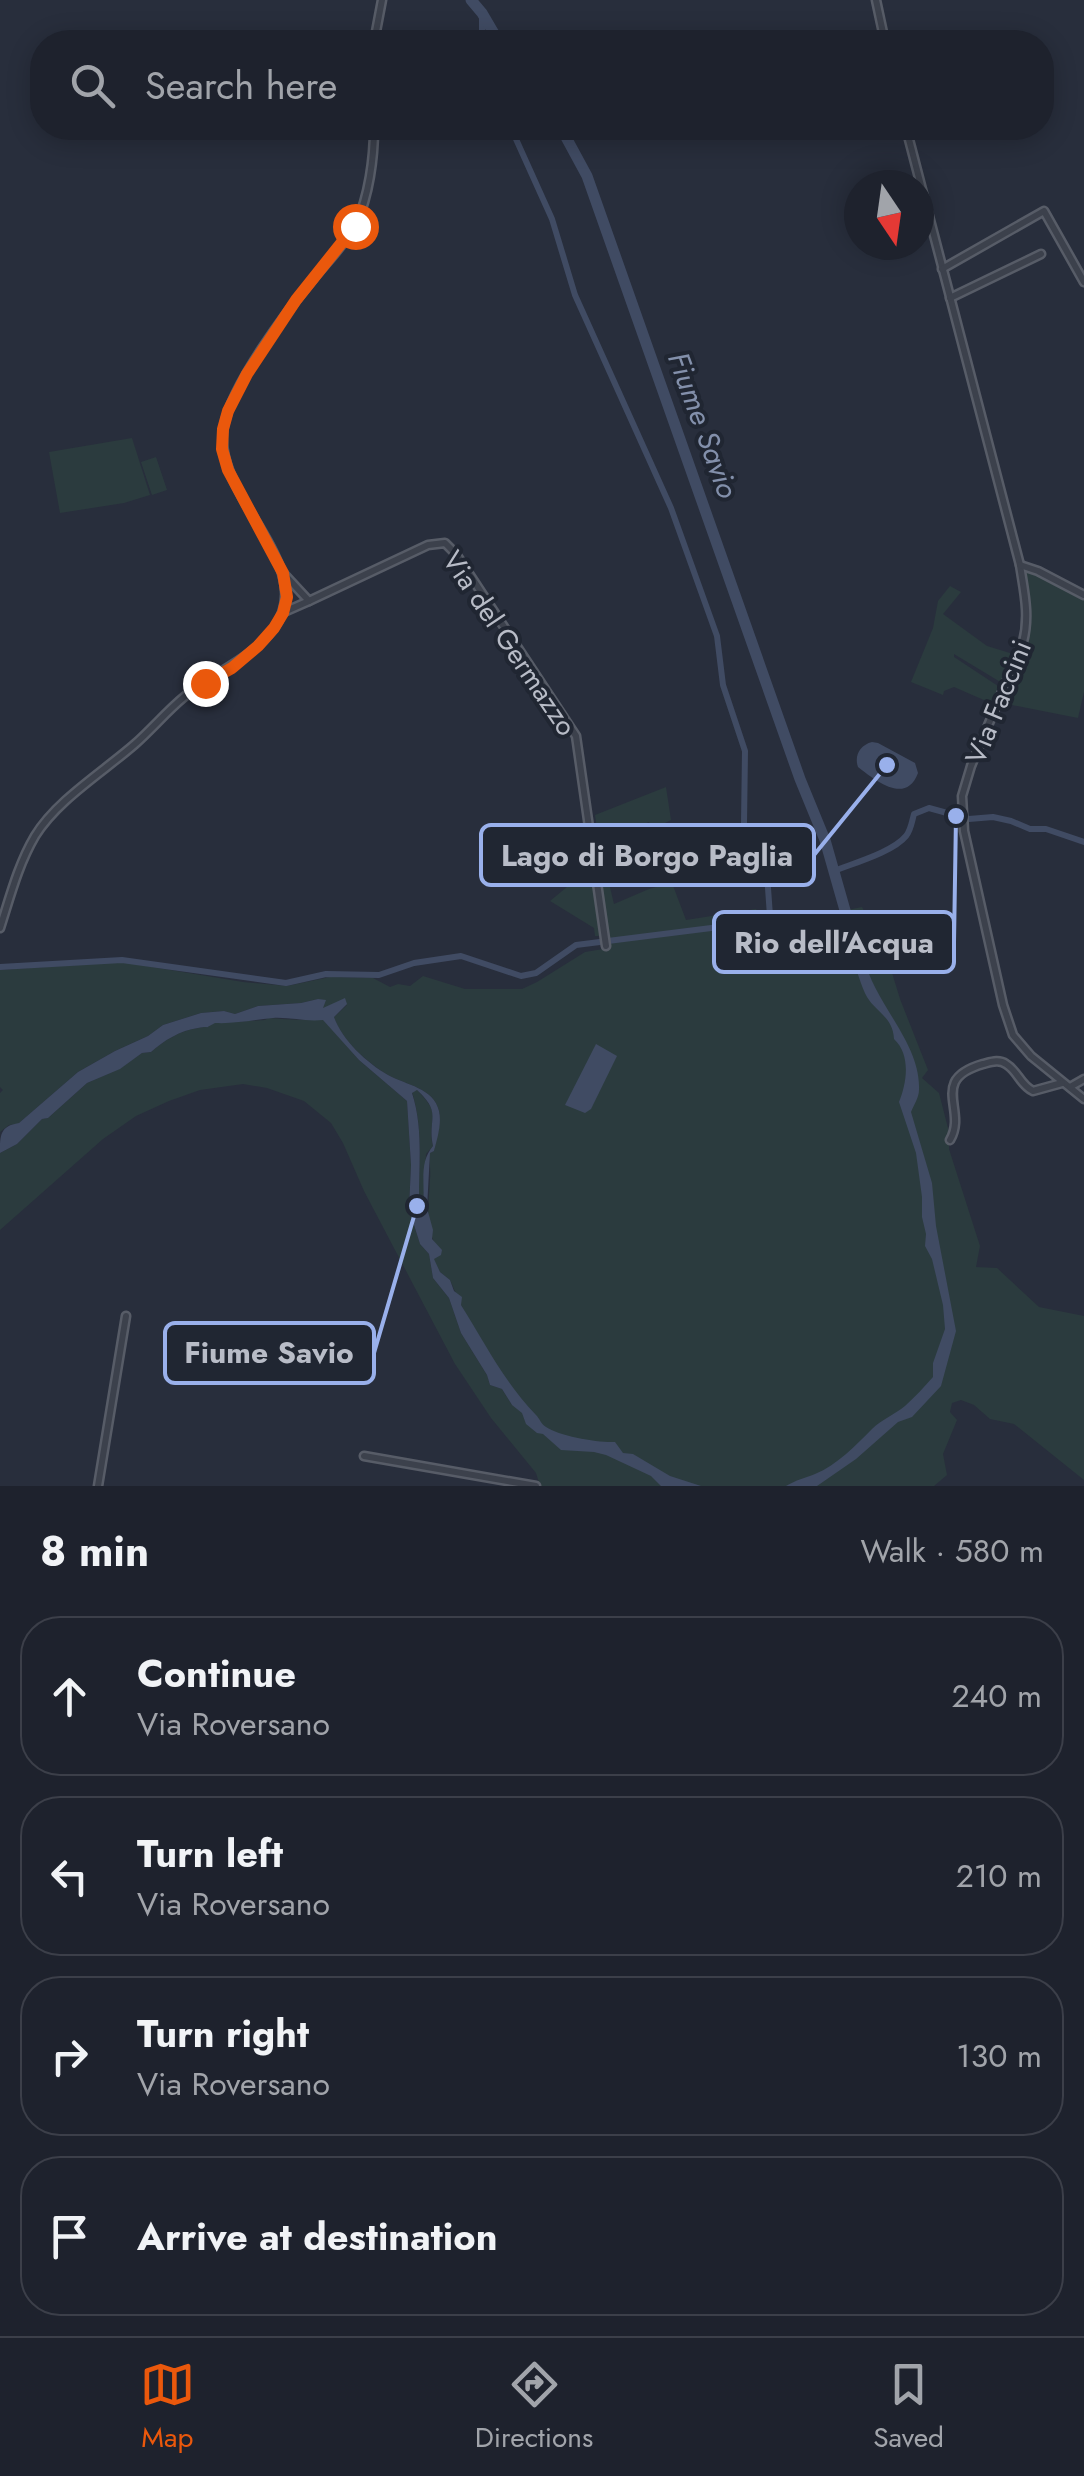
<!DOCTYPE html>
<meta charset="utf-8">
<style>
body{margin:0;font-family:Jost,sans-serif;background:#2b2f39;color:#f1f3f6}
.compass{position:absolute;left:844px;top:170px;width:90px;height:90px;border-radius:50%;background:#1e222d;box-shadow:0 5px 25px #0003;rotate:167deg}
.stop{position:absolute;width:30px;height:30px;margin:-22px;border:8px solid #ea580c;border-radius:50%;background:#fff}
.stop.end{background:#ea580c;border-color:#fff;box-shadow:0 2px 10px #0008}
.list{margin:0;padding:0;list-style:none}
h2{display:flex;justify-content:space-between;align-items:center;height:130px;margin:0;padding:0 40px;font-size:42px}
h2 small{font-size:32px;font-weight:400;color:#a1a4aa}
.list li{display:grid;grid-template-columns:65px 1fr auto;gap:30px;align-items:center;box-sizing:border-box;height:160px;margin:0 20px 20px;padding:0 20px;border:2px solid #3c3f49;border-radius:40px}
.list b{display:block;font-size:38px;white-space:nowrap}
.list p{margin:0;font-size:32px;white-space:nowrap;color:#a1a4aa}
.list em{font-size:32px;font-style:normal;color:#a1a4aa}
.icon{flex:none;width:55px;height:55px;fill:none;stroke:currentColor;stroke-width:2;stroke-linecap:round;stroke-linejoin:round}
.map{position:relative;flex:none;width:1084px;height:1486px;overflow:hidden}
.search{position:absolute;background:#1e222d;box-shadow:0 5px 25px #0003;left:30px;right:30px;top:30px;height:110px;display:flex;align-items:center;gap:25px;box-sizing:border-box;padding:0 35px;border-radius:40px;color:#a1a4aa;font-size:38px}
.sheet{height:850px;background:#1e222d}
nav{display:flex;justify-content:space-around;align-items:center;box-sizing:border-box;height:140px;border-top:2px solid #3c3f49;background:#1e222d;font-size:28px;color:#a1a4aa}
nav a{display:grid;justify-items:center;gap:5px}
nav .on{color:#ea580c}
.map>svg:first-child{display:block}
.green{fill:#2b3b3e}
.water{fill:#404b63;fill-rule:evenodd}
.lines{fill:none;stroke-linecap:round;stroke-linejoin:round}
.canal{stroke:#404b63;stroke-width:6}
.river{stroke:#404b63;stroke-width:11}
.minor-casing{stroke:#575c67;stroke-width:11}
.minor{stroke:#3c414c;stroke-width:6}
.route{stroke:#ea580c;stroke-width:12}
.labels{text-anchor:middle;stroke-width:8;stroke-linejoin:round;paint-order:stroke}
.street-label{font-size:28px;fill:#b8bcc7;stroke:#202632}
.water-label{font-size:30px;font-style:italic;fill:#8390ab;stroke:#202632}
.leader{fill:none;stroke:#99b0eb;stroke-width:4}
.callout-dot{fill:#99b0eb;stroke:#202632;stroke-width:4}
.callout{fill:#202632;stroke:#99b0eb;stroke-width:4}
.callout-label{font-size:30px;text-anchor:middle;font-weight:bold;fill:#b8bcc7}
</style>
<div class="map">
<svg width="1084" height="1486" viewBox="0 0 1084 1486">
<rect width="100%" height="100%" fill="#282e3c"/>
<g class="green">
<polygon points="132,438 150,495 124,503 60,513 49,452"/>
<polygon points="156,457 167,490 152,495 141,462"/>
<path d="M1030,571L1084,599V692L1078,718L1002,703C1025,651 1038,634 1025,577L1026,572Z"/>
<polygon points="950,586 961,592 943,614 987,646 1010,653 1014,657 1002,683 954,654 954,657 1001,688 993,704 954,687 944,691 943,695 911,682 933,628 938,601"/>
<polygon points="666,787 671,820 651,830 649,822 599,842 595,815"/>
<path d="M586,830L589,831L597,883L608,879L614,904L649,889L672,883L686,920L756,909L769,926L862,907L886,953L900,999L928,1070L922,1078L939,1093L949,1132V1149L980,1246L976,1267L997,1268L1039,1307L1084,1316V1480L1014,1424L990,1419L974,1405L961,1400L952,1403L950,1412L957,1420L943,1454L947,1475L934,1486H540L536,1473L491,1418L455,1364L364,1191L343,1143L331,1123L304,1101L267,1088L243,1084L200,1090L169,1101L136,1116L103,1139L0,1230V1153L17,1144L42,1119L48,1118L87,1083L119,1069L142,1053L151,1052C163,1041 181,1030 198,1028C214,1025 200,1031 214,1023L265,1020L268,1018C284,1019 309,1021 323,1019L359,1060L407,1101L411,1165L409,1209L420,1244L429,1254L433,1278L449,1298L461,1333L487,1375L490,1385L502,1389L512,1405L523,1404L493,1361L461,1305L450,1280L440,1272L433,1258L437,1247C424,1227 429,1202 430,1179C431,1170 429,1162 430,1153L434,1151C436,1139 442,1123 439,1111C434,1088 406,1085 388,1075C367,1062 342,1041 334,1017L347,1005L320,1009L318,999L301,1003L258,1006L235,1014L224,1011L201,1013L163,1025L148,1036L115,1051L78,1072L18,1124L9,1125L0,1132V1093L3,1090L0,1087V970L122,962L243,982L287,986L330,977L373,978L390,987L398,984L410,986L423,976L465,989H522L537,982L585,952L609,948V936H595L594,928L550,901L579,877L578,873L555,848Z"/>
<path d="M417,1090C444,1117 427,1117 433,1146L426,1154L423,1209L420,1208L419,1198C419,1162 423,1127 412,1092Z"/>
</g>
<g class="water">
<path d="M872,742L878,743L915,763L918,773C906,805 876,781 858,767C854,756 860,745 872,742Z"/>
<path d="M852,957H864C873,1003 921,1042 919,1090C919,1097 914,1105 911,1112L932,1183L936,1226L956,1331L941,1386L912,1417L898,1422L856,1459L817,1486H786C796,1480 805,1478 815,1474C837,1465 856,1445 872,1429C881,1420 895,1414 905,1406C915,1397 924,1387 933,1377V1363L945,1329L943,1305L932,1259L925,1246L926,1234L922,1217V1197L916,1153L899,1102C907,1082 911,1055 894,1039C893,1017 876,1012 867,997C861,986 857,970 852,957Z"/>
<path d="M345,998L347,1004L334,1017C342,1040 367,1063 388,1075C406,1085 434,1088 439,1111C442,1124 437,1139 434,1151L430,1153L427,1208L433,1230L432,1239L442,1250L441,1255L434,1259L440,1272L450,1280L454,1291L462,1297L461,1305C485,1343 504,1382 536,1415C540,1419 541,1424 546,1427C559,1436 599,1443 615,1442L623,1453L633,1454L670,1476L701,1486H661L651,1476L606,1455L594,1452L561,1450L543,1434L537,1433L526,1424L522,1413L512,1405L502,1389L490,1385L487,1375L461,1333L449,1298L433,1278L429,1254L420,1244L409,1209L411,1165L407,1101L359,1060L323,1020C306,1022 290,1017 273,1018C254,1020 234,1024 215,1023C200,1031 214,1025 198,1028C181,1030 163,1041 151,1052L142,1053L120,1069L87,1083L48,1118L42,1119L17,1144L0,1153C0,1135 0,1126 19,1123L78,1072L115,1051L148,1036L163,1025L201,1013L224,1011L235,1014L258,1006L301,1003L318,999L326,1000L323,1008ZM417,1090C443,1114 427,1118 433,1146C417,1165 427,1187 422,1209L420,1208L419,1198C419,1162 423,1127 412,1093Z"/>
<polygon points="596,1044 617,1056 591,1109 585,1113 565,1105"/>
</g>
<g class="lines">
<g class="canal">
<polyline points="482,13 482,42"/>
<path d="M834,871C854,863 893,852 906,836C911,830 912,821 914,814L929,808L969,819L993,817L1011,821L1030,829H1046L1084,842"/>
<polyline points="0,967 122,960 286,983 326,974 379,975 414,963 461,956 521,976 536,973 576,945 759,922 770,916 767,874 744,824 745,751 723,685 717,636 671,508 575,295 552,219 511,128"/>
</g>
<g class="river">
<polyline points="471,0 482,13 499,42"/>
<polyline points="561,128 587,176 800,779 825,840 862,970"/>
</g>
<g class="minor-casing">
<g id="minor">
<polyline points="876,0 885,42"/>
<polyline points="374,42 382,0"/>
<path d="M906,128L1020,565C1024,592 1030,615 1023,642L971,766L962,796L964,831L1003,1005L1013,1035L1031,1056L1084,1099"/>
<polyline points="942,269 1044,211 1084,282"/>
<polyline points="950,298 1041,254"/>
<polyline points="1020,565 1038,571 1084,595"/>
<polyline points="284,574 309,601 428,545 445,543 456,554 576,736 606,946"/>
<polyline points="284,612 309,601"/>
<path d="M0,928C10,897 18,865 35,836C57,800 103,772 135,744C152,729 167,711 184,697C214,672 251,660 274,628C320,565 210,496 224,426C232,384 287,311 314,278C328,261 346,243 356,224C369,196 374,158 374,128"/>
<polyline points="1070,1087 1084,1079"/>
<path d="M950,1140C968,1110 928,1080 983,1064C991,1062 999,1059 1006,1064C1018,1071 1020,1085 1033,1091L1062,1083"/>
<polyline points="364,1456 536,1486"/>
<polyline points="98,1486 126,1316"/>
</g>
</g>
<use href="#minor" class="minor"/>
</g>
<g class="lines">
<polyline class="route" points="205,683 232,668 258,646 274,628 283,613 287,597 283,573 228,470 222,449 223,429 228,411 247,374 296,300 355,226"/>
</g>
<g class="labels">
<g class="street-label">
<text transform="translate(510 643) rotate(56)" y="10">Via del Germazzo</text>
<text transform="translate(998 702) rotate(-68)" y="10">Via Faccini</text>
</g>
<g class="water-label">
<text transform="translate(703 425) rotate(70)" y="10">Fiume Savio</text>
</g>
</g>
<path class="leader" d="M887 765L814 855M956 816L954 942M417 1206L374 1353"/>
<g class="callout-dot">
<circle cx="887" cy="765" r="10"/>
<circle cx="956" cy="816" r="10"/>
<circle cx="417" cy="1206" r="10"/>
</g>
<g class="callout">
<rect x="481" y="825" width="333" height="60" rx="10"/>
<rect x="714" y="912" width="240" height="60" rx="10"/>
<rect x="165" y="1323" width="209" height="60" rx="10"/>
</g>
<g class="callout-label">
<text x="647" y="866">Lago di Borgo Paglia</text>
<text x="834" y="953">Rio dell'Acqua</text>
<text x="269" y="1363">Fiume Savio</text>
</g>
</svg>
<svg class="compass" viewBox="-18 -18 36 36"><path d="M0-13l5 13h-10z" fill="#e53935"/><path d="M0 13l5-13h-10z" fill="#a1a4aa"/></svg>
<div class="stop" style="left:355px;top:226px"></div>
<div class="stop end" style="left:205px;top:683px"></div>
<div class="search"><svg class="icon" aria-label="search" viewBox="0 0 24 24"><circle cx="10" cy="10" r="6"/><path d="M15 15l6 6"/></svg>Search here</div>
</div>
<section class="sheet">
<h2>8 min<small>Walk · 580 m</small></h2>
<ul class="list">
<li><svg class="icon" aria-label="ahead" viewBox="0 0 24 24"><path d="M12 20V5M6 11l6-6 6 6"/></svg><div><b>Continue</b><p>Via Roversano</p></div><em>240 m</em></li>
<li><svg class="icon" aria-label="left" viewBox="0 0 24 24"><path d="M17 20v-9H6M10 6l-5 5 5 5"/></svg><div><b>Turn left</b><p>Via Roversano</p></div><em>210 m</em></li>
<li><svg class="icon" aria-label="right" viewBox="0 0 24 24"><path d="M7 20v-9h11M14 6l5 5-5 5"/></svg><div><b>Turn right</b><p>Via Roversano</p></div><em>130 m</em></li>
<li><svg class="icon" aria-label="arrive" viewBox="0 0 24 24"><path d="M6 21V4h12l-3 4 3 4H6"/></svg><div><b>Arrive at destination</b></div></li>
</ul>
</section>
<nav>
<a class="on"><svg class="icon" aria-label="map" viewBox="0 0 24 24"><path d="M3 6l6-2 6 2 6-2v14l-6 2-6-2-6 2zM9 4v14M15 6v14"/></svg>Map</a>
<a><svg class="icon" aria-label="directions" viewBox="0 0 24 24"><path d="M12 3l9 9-9 9-9-9zM9 14v-3h6M13 9l2 2-2 2"/></svg>Directions</a>
<a><svg class="icon" aria-label="saved" viewBox="0 0 24 24"><path d="M7 4h10v16l-5-4-5 4z"/></svg>Saved</a>
</nav>
